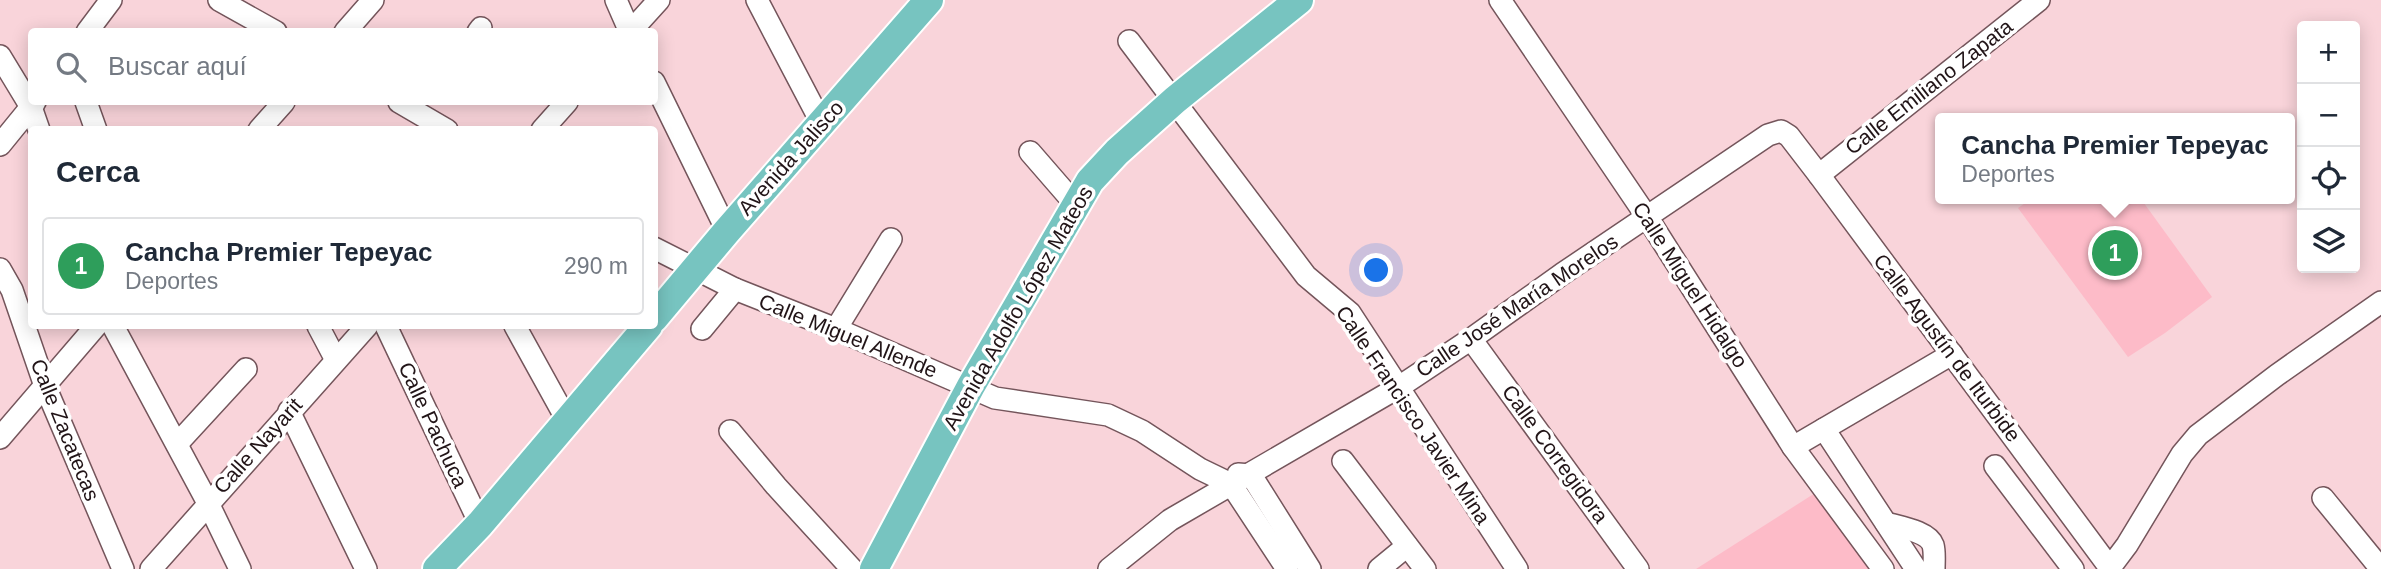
<!DOCTYPE html>
<html lang="es">
<meta charset="utf-8">
<style>
body{margin:0;font-family:Helvetica,sans-serif;background:#f2f2f3;color:#1f2937}
.controls{position:absolute;right:21px;top:21px;display:grid;overflow:hidden;border-radius:7px;box-shadow:0 4px 18px #0003}
.controls button{width:63px;height:63px;display:grid;place-items:center;padding:0;border:0;border-bottom:2px solid #e0e1e3;background:#fff;color:#1f2937;font:35px sans-serif}
.you{position:absolute;left:1377px;top:271px;width:24px;height:24px;margin:-18px;border:5px solid #fff;border-radius:50%;background:#1a73e8;box-shadow:0 0 0 10px #1a73e833}
.badge{display:grid;place-items:center;width:46px;height:46px;border-radius:50%;background:#0b8043;color:#fff;font-size:23px;font-weight:700}
.pin{position:absolute;translate:-50% -50%;border:4px solid #fff;box-shadow:0 2px 7px #0006}
.popup{position:absolute;left:1935px;top:113px;width:360px;height:91px;box-sizing:border-box;display:grid;place-content:center;border-radius:7px;background:#fff;filter:drop-shadow(0 2px 5px #0005);font-size:23px;white-space:nowrap;color:#747a83}
.popup b{font-size:26px;color:#1f2937}
.popup::after{content:'';position:absolute;left:50%;top:100%;margin-left:-14px;border:14px solid transparent;border-top-color:#fff}
.list{margin:0;padding:0;list-style:none}
h2{display:flex;justify-content:space-between;align-items:center;height:91px;margin:0;padding:0 28px;font-size:30px}
h2 small{font-size:23px;font-weight:400;color:#747a83}
.list li{display:grid;grid-template-columns:46px 1fr auto;gap:21px;align-items:center;box-sizing:border-box;height:98px;margin:0 14px 14px;padding:0 14px;border:2px solid #e0e1e3;border-radius:7px}
.list b{display:block;font-size:26px;white-space:nowrap}
.list p{margin:0;font-size:23px;white-space:nowrap;color:#747a83}
.list em{font-size:23px;font-style:normal;color:#747a83}
.icon{flex:none;width:38px;height:38px;fill:none;stroke:currentColor;stroke-width:2;stroke-linecap:round;stroke-linejoin:round}
.map{position:relative;flex:none;width:2381px;height:569px;overflow:hidden}
.search{position:absolute;background:#fff;box-shadow:0 4px 18px #0003;left:28px;top:28px;width:630px;height:77px;display:flex;align-items:center;gap:18px;box-sizing:border-box;padding:0 24px;border-radius:7px;color:#747a83;font-size:26px}
.panel{position:absolute;background:#fff;box-shadow:0 4px 18px #0003;left:28px;top:126px;width:630px;height:203px;border-radius:7px}
.map>svg:first-child{display:block}
.green{fill:#fdbbc8}
.lines{fill:none;stroke-linecap:round;stroke-linejoin:round}
.minor-casing{stroke:#74555b;stroke-width:24}
.major-casing{stroke:#fff;stroke-width:32}
.minor{stroke:#fff;stroke-width:21}
.major{stroke:#77c4c0;stroke-width:28}
.labels{text-anchor:middle;stroke-width:7;stroke-linejoin:round;paint-order:stroke}
.street-label{font-size:21px;fill:#211417;stroke:#fff}
</style>
<div class="map">
<svg width="2381" height="569" viewBox="0 0 2381 569">
<rect width="100%" height="100%" fill="#f9d4da"/>
<g class="green">
<polygon points="2031,199 2141,199 2212,297 2165,333 2128,357 2018,208"/>
<polygon points="1823,488 1883,569 1696,569"/>
</g>
<g class="lines">
<g class="minor-casing">
<g id="minor">
<polyline points="219,0 276,32"/>
<polyline points="616,0 630,32"/>
<polyline points="757,0 822,124"/>
<polyline points="1500,0 1647,217 1793,447 1883,569"/>
<polyline points="87,32 111,0"/>
<polyline points="345,32 373,0"/>
<polyline points="478,32 481,28"/>
<polyline points="630,32 659,0"/>
<polyline points="1129,41 1306,276 1350,313 1517,569"/>
<polyline points="0,56 31,107 39,130"/>
<polyline points="654,82 727,231"/>
<polyline points="86,102 96,130"/>
<polyline points="399,102 447,130"/>
<polyline points="259,130 284,102"/>
<polyline points="542,130 567,102"/>
<polyline points="0,145 35,102"/>
<polyline points="1030,152 1076,205"/>
<polyline points="1819,175 2039,0"/>
<polyline points="654,248 735,289 836,329 995,398 1108,415 1142,431 1200,469 1231,484 1287,569"/>
<polyline points="0,269 12,290 45,386 123,569"/>
<polyline points="113,326 208,503 240,569"/>
<polyline points="318,326 336,360"/>
<polyline points="386,326 480,524"/>
<polyline points="515,326 568,422"/>
<polyline points="702,329 735,289"/>
<polyline points="836,329 891,239"/>
<polyline points="1471,339 1638,569"/>
<polyline points="289,411 366,569"/>
<polyline points="1824,429 1916,569"/>
<polyline points="730,431 776,486 852,569"/>
<polyline points="0,438 96,326"/>
<polyline points="177,444 246,369"/>
<polyline points="1793,447 1952,354"/>
<polyline points="1343,461 1425,569"/>
<polyline points="1995,466 2073,569"/>
<polyline points="1238,474 1251,475 1310,569"/>
<polyline points="2323,498 2381,569"/>
<path d="M1886,523C1899,527 1928,531 1933,545C1935,552 1934,561 1934,569"/>
<polyline points="151,569 367,326"/>
<polyline points="1109,569 1170,520 1399,387 1471,339 1562,274 1768,135 1781,131 1789,136 1819,175 2110,568"/>
<polyline points="1379,569 1407,546"/>
<polyline points="2109,569 2127,545 2182,454 2198,435 2277,375 2381,302"/>
</g>
</g>
<g class="major-casing">
<g id="major">
<polyline points="654,318 727,231 929,0"/>
<polyline points="437,569 480,524 648,326"/>
<polyline points="874,569 971,386 1090,181 1117,152 1175,100 1299,0"/>
</g>
</g>
<use href="#minor" class="minor"/>
<use href="#major" class="major"/>
</g>
<g class="labels">
<g class="street-label">
<text transform="translate(1929 87) rotate(-38)" y="7">Calle Emiliano Zapata</text>
<text transform="translate(791 158) rotate(-48)" y="7">Avenida Jalisco</text>
<text transform="translate(1690 285) rotate(57)" y="7">Calle Miguel Hidalgo</text>
<text transform="translate(1517 306) rotate(-34)" y="7">Calle José María Morelos</text>
<text transform="translate(1018 308) rotate(-60)" y="7">Avenida Adolfo López Mateos</text>
<text transform="translate(848 336) rotate(22)" y="7">Calle Miguel Allende</text>
<text transform="translate(1947 348) rotate(53)" y="7">Calle Agustín de Iturbide</text>
<text transform="translate(1413 415) rotate(56)" y="7">Calle Francisco Javier Mina</text>
<text transform="translate(433 425) rotate(65)" y="7">Calle Pachuca</text>
<text transform="translate(65 430) rotate(68)" y="7">Calle Zacatecas</text>
<text transform="translate(258 446) rotate(-48)" y="7">Calle Nayarit</text>
<text transform="translate(1555 454) rotate(54)" y="7">Calle Corregidora</text>
</g>
</g>
</svg>
<div class="controls">
<button>+</button>
<button>−</button>
<button><svg class="icon" aria-label="locate" viewBox="0 0 24 24"><circle cx="12" cy="12" r="6"/><path d="M12 2v4M12 18v4M2 12h4M18 12h4"/></svg></button>
<button><svg class="icon" aria-label="layers" viewBox="0 0 24 24"><path d="M12 4l9 5-9 5-9-5zM3 14l9 5 9-5"/></svg></button>
</div>
<div class="you"></div>
<div class="pin badge" style="left:2115px;top:253px;background:#2e9e5b">1</div>
<div class="popup"><b>Cancha Premier Tepeyac</b>Deportes</div>
<div class="search"><svg class="icon" aria-label="search" viewBox="0 0 24 24"><circle cx="10" cy="10" r="6"/><path d="M15 15l6 6"/></svg>Buscar aquí</div>
<section class="panel">
<h2>Cerca<small></small></h2>
<ul class="list">
<li><span class="badge" style="background:#2e9e5b">1</span><div><b>Cancha Premier Tepeyac</b><p>Deportes</p></div><em>290 m</em></li>
</ul>
</section>
</div>
